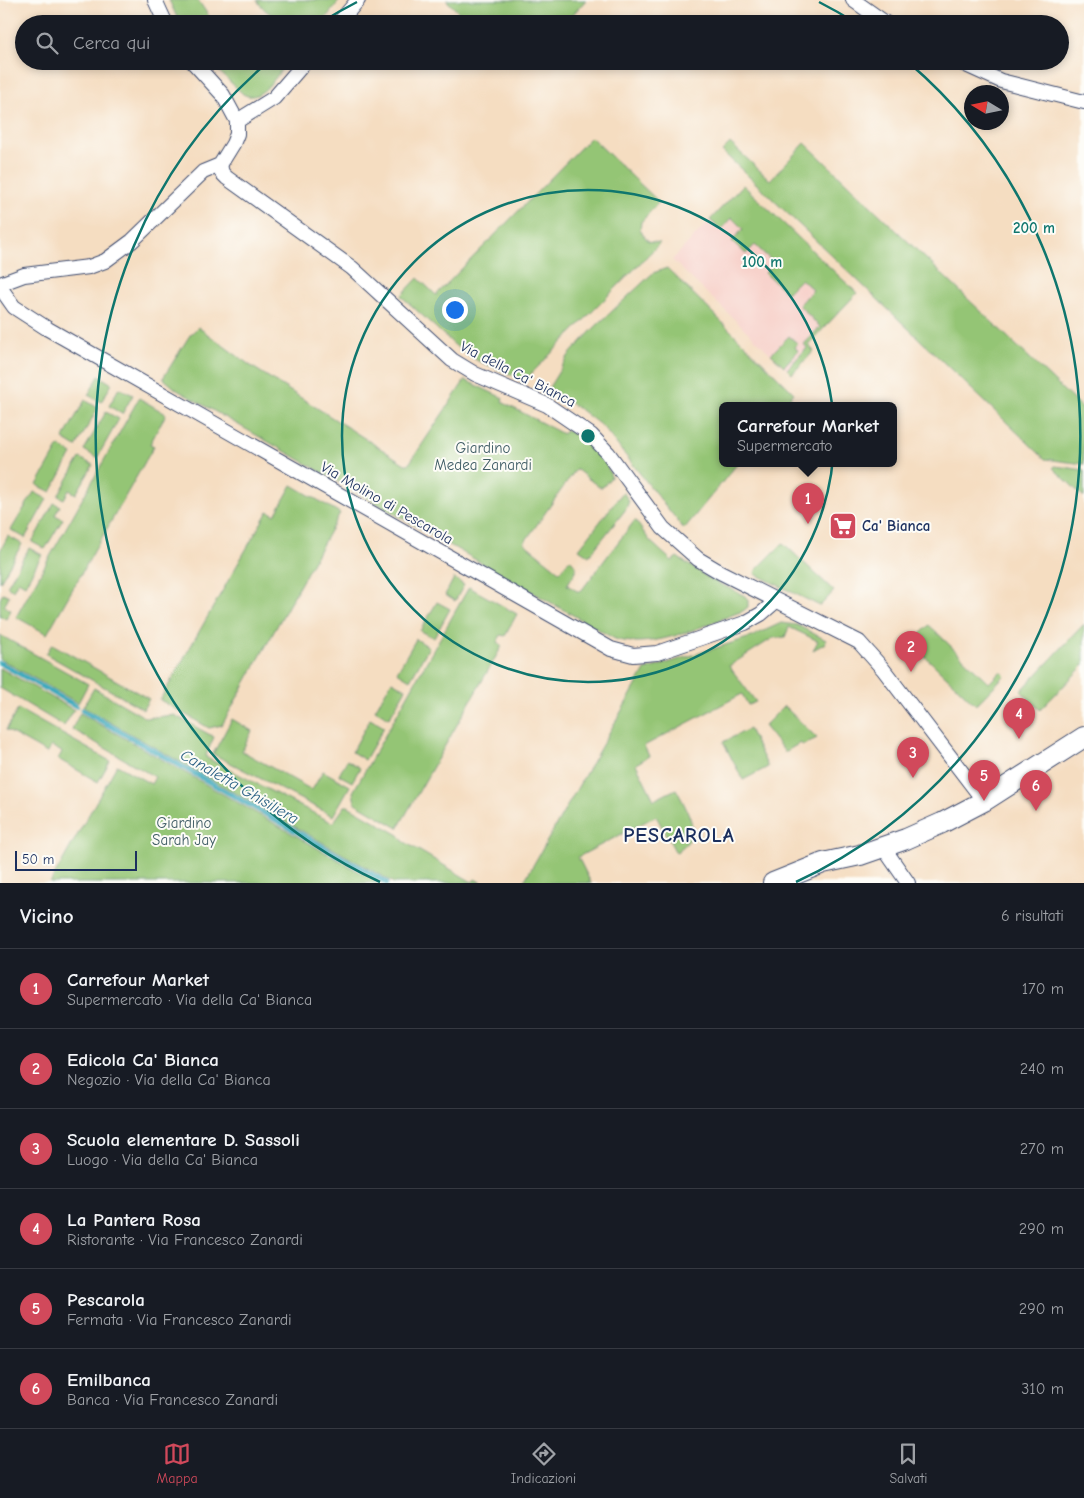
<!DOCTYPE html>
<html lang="it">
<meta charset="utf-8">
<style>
body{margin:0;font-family:"Comic Neue",sans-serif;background:#20242c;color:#f1f3f6}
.compass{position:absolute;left:964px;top:85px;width:45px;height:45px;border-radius:50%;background:#171b24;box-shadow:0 2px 8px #0003;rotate:280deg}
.scale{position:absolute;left:15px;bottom:12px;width:122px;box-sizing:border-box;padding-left:5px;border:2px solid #1b2f5e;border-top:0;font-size:14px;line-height:18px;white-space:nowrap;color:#1b2f5e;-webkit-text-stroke:4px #fdfcf7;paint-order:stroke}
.you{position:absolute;left:454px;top:309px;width:18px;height:18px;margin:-12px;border:4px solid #fff;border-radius:50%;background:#1a73e8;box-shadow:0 0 0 8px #1a73e833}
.badge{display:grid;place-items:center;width:32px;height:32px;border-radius:50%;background:#d1495b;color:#fff;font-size:16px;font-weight:700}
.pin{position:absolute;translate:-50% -41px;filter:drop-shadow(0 1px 2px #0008)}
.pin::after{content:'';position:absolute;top:26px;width:18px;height:15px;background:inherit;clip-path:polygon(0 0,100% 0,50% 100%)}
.popup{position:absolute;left:719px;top:402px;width:178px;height:65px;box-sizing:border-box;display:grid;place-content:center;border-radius:8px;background:#171b24;filter:drop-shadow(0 1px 4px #0005);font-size:16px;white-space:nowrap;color:#9ea1a6}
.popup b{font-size:19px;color:#f1f3f6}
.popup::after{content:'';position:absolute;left:50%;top:100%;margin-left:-10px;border:10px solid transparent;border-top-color:#171b24}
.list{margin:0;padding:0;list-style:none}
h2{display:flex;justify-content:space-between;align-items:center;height:65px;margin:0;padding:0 20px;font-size:21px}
h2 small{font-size:16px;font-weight:400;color:#9ea1a6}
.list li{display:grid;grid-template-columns:32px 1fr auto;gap:15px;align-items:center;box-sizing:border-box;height:80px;padding:0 20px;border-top:1px solid #363941}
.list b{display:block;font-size:19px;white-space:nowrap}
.list p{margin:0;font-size:16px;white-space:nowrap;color:#9ea1a6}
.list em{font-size:16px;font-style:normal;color:#9ea1a6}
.icon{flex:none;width:28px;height:28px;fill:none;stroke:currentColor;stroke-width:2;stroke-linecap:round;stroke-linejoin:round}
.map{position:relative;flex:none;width:1084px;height:883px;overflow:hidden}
.search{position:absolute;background:#171b24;box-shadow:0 2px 8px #0003;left:15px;right:15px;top:15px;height:55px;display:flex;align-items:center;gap:12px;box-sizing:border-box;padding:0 18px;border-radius:28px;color:#9ea1a6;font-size:19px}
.sheet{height:545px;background:#171b24}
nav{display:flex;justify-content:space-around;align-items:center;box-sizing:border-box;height:70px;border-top:1px solid #363941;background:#171b24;font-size:14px;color:#9ea1a6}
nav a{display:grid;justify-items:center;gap:2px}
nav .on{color:#d1495b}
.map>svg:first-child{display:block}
.built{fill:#f7d0c9}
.green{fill:#94c575;stroke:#587a6a}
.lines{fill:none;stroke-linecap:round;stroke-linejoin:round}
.stream{stroke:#3eaabe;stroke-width:5}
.minor-casing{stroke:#3c496d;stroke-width:16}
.secondary-casing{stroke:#3c496d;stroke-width:22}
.minor{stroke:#fff;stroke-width:14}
.secondary{stroke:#fff;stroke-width:20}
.ring{fill:none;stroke:#0f766e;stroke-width:2.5}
.labels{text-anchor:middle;stroke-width:4;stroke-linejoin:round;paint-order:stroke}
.street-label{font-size:15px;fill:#1b2f5e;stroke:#fdfcf7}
.park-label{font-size:15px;fill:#3f5c65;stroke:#fdfcf7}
.poi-label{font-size:15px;font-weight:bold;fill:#1b2f5e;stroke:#fdfcf7;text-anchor:start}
.water-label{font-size:16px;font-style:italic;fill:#296084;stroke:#fdfcf7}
.district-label{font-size:20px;font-weight:bold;letter-spacing:1px;fill:#1b2f5e;stroke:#fdfcf7}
.centre{fill:#0f766e;stroke:#fdfcf7;stroke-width:2.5}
.ring-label{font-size:15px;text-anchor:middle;font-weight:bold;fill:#0f766e;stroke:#fdfcf7;stroke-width:4;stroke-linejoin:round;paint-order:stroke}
</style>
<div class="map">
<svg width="1084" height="883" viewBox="0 0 1084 883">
<rect width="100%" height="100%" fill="#fdfcf7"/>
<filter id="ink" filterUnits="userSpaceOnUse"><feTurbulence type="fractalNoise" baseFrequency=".02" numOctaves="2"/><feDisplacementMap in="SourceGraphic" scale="10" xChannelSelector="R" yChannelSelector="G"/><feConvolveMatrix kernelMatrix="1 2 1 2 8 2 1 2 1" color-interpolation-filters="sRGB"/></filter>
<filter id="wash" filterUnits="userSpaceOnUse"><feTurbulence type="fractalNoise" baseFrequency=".0096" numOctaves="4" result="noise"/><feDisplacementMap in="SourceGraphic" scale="20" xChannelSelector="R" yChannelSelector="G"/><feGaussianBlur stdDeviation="1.12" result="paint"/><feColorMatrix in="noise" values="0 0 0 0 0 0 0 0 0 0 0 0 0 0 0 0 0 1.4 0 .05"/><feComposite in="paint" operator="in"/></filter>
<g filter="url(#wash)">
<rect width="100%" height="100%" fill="#f5ddc1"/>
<polygon class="built" points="743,185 857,293 808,345 814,351 792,374 672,260"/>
<g class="green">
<polygon points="169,0 198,0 214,24 180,24"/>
<path d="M257,0H340L321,24C295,24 271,22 257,0Z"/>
<polygon points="446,0 586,0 564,24 471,24"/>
<path d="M208,61H288C278,73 261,105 243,94Z"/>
<polygon points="591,137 659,202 641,222 640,230 648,241 660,243 527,378 520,378 478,361 458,348 401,296 418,278 436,295"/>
<polygon points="730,143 770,180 805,143 1084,410 1084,464 1045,459 722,151"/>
<polygon points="743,185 857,293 808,345 814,351 792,374 787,369 807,348 804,344 820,327 799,305 813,290 801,279 787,293 765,273 774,263 755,245 746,254 732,241 743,229 732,218 721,230 710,220"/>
<polygon points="667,268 794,393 784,405 723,405 723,463 738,463 684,529 603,427 581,410 548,389 569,355 593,329 653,273"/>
<path d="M198,327L251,366L405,464H409L465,380L503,398L502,402L563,434L566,430C583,439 607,457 611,477L603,487H599L576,469L524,543L560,572L570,559L576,566V571L567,585L577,591H581L635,520L650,541L672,561L677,557L710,579L745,596L748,600V607L743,611C706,624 654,651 615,639L177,390L163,378L190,335Z"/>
<polygon points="789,336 798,344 795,347 798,351 784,366 771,354"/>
<polygon points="99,376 112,384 101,402 88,395"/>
<polygon points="119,388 133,395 122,414 109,406"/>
<polygon points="139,398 166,414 150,444 154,446 47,634 16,617"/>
<polygon points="85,400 98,408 76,447 63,439"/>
<polygon points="106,412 119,419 97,458 84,450"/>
<polygon points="59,446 72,454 51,492 37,485"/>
<polygon points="80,458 93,465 76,494 69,490 64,499 58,496"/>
<polygon points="1055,466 1084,470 1084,497 1053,468"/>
<polygon points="292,485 340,513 222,725 209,728 160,700 268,511 275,515"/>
<polygon points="34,492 47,499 25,538 11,530"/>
<polygon points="623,492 629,501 626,509 589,556 579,549"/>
<polygon points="54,503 60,506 55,515 63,519 45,549 32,542"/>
<polygon points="8,536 22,544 0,582 0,551"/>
<polygon points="783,543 834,591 820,606 755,574 756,570"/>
<polygon points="29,548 42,555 25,585 18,581 13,590 7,586"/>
<polygon points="454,578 464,585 455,601 445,595"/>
<polygon points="469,587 517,614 505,636 501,635 497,642 502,646 398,828 355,803 353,792"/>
<polygon points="3,593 9,596 4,606 11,610 6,619 0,616 0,599"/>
<polygon points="437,602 450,609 434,638 420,631"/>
<path d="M781,623L797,625L826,640L824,644L813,650L818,641L789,627L785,637L773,638L729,666L756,702L748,705L742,694L644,746L649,756L636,764L654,800L676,789C682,800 697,825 691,837C688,843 682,847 677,852L675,851L656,816L578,857L591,883H523L645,670L751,637Z"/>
<polygon points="1084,624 1084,665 1040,710 1021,691"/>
<polygon points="929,625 989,683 1001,671 1005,675 976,705 911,643"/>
<polygon points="0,635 88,684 78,703 0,659"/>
<polygon points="416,639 429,647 410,680 397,672"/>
<polygon points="52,644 149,699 143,709 46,654"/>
<polygon points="0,668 74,710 64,726 0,688"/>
<polygon points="392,681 406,689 389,718 375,710"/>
<polygon points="94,688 146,718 174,715 214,737 206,755 207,758 333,823 345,806 348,806 399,835 403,841 472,882 475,879 482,883 394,883 83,707"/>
<polygon points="784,706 817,738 803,745 800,743 785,752 764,726"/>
<polygon points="18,709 110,761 98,782 58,759 62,752 51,746 47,753 6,730"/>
<polygon points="80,713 379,883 50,883 117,765 151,784 155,777 72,729"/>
<polygon points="232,719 252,731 242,751 312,790 323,771 350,786 333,816 213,754"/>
<polygon points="370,719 384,727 365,760 352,752"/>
<polygon points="749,729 768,767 743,780 723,742"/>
<polygon points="347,760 360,768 352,782 339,775"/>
</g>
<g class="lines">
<g class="stream">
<polyline points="0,663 76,706"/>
<polyline points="82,710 387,883"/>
</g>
</g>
</g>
<g filter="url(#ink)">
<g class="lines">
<g class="minor-casing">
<g id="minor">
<polyline points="155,0 166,24"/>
<polyline points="853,0 887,24"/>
<polyline points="338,24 358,0"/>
<polyline points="957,61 1001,81 1084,102"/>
<polyline points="237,121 274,98 306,61"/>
<polyline points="220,165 222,173 227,178 352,268 452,360 475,374 547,405 591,435 608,453 663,528 698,559 720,572 859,642 883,669 984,801"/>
<polyline points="0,284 24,275 89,267 105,261 132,241 203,172 220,165 233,144 237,134 237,121 223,95 192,61"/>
<polyline points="0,287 14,307 48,329 611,649 633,655 657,653 745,623 761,614 776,601"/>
<polyline points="883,847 908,883"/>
</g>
</g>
<g class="secondary-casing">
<polyline id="secondary" points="773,883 823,863 860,855 906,839 942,823 984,801 1084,737"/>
</g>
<use href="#minor" class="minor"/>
<use href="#secondary" class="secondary"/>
</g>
</g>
<g class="ring">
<circle cx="588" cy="436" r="246"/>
<path d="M380 882A492 492 0 0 1 268 62M320 23A492 492 0 0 1 357 2M819 2A492 492 0 0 1 856 23M908 62A492 492 0 0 1 796 882"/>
</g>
<defs>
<g id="supermarket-square" transform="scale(1.4375)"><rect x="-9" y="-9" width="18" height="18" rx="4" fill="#d1495b" stroke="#fdfcf7"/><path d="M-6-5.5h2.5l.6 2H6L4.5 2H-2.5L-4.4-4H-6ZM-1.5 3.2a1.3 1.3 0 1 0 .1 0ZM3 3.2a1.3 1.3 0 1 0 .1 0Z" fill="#fff"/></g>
</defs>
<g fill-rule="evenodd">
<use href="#supermarket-square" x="843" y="526"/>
</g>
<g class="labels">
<g class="street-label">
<text transform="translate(518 374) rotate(27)" y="5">Via della Ca' Bianca</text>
<text transform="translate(387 503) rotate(30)" y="5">Via Molino di Pescarola</text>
</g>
<g class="park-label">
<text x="483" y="453">Giardino<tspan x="483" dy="17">Medea Zanardi</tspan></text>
<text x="184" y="828">Giardino<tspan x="184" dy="17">Sarah Jay</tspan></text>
</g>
<g class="poi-label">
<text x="862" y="531">Ca' Bianca</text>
</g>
<g class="water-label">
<text transform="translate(240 786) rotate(30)" y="6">Canaletta Ghisiliera</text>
</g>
<g class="district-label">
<text x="679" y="842">PESCAROLA</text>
</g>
</g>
<circle cx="588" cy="436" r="8" class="centre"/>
<g class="ring-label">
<text x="1034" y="233">200 m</text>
<text x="762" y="267">100 m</text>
</g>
</svg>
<svg class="compass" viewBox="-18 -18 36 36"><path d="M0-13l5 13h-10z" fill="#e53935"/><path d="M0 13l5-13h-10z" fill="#9ea1a6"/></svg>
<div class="scale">50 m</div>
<div class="you"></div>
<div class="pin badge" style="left:808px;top:524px">1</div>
<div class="popup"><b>Carrefour Market</b>Supermercato</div>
<div class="pin badge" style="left:911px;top:672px">2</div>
<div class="pin badge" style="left:913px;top:778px">3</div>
<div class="pin badge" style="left:1019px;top:739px">4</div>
<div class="pin badge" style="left:984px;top:801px">5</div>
<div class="pin badge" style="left:1036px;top:811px">6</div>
<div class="search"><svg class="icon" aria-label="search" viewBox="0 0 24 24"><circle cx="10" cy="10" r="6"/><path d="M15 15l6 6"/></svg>Cerca qui</div>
</div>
<section class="sheet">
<h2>Vicino<small>6 risultati</small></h2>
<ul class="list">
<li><span class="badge">1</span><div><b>Carrefour Market</b><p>Supermercato · Via della Ca' Bianca</p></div><em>170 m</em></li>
<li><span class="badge">2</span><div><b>Edicola Ca' Bianca</b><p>Negozio · Via della Ca' Bianca</p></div><em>240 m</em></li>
<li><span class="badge">3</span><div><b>Scuola elementare D. Sassoli</b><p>Luogo · Via della Ca' Bianca</p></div><em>270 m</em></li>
<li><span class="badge">4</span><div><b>La Pantera Rosa</b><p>Ristorante · Via Francesco Zanardi</p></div><em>290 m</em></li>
<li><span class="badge">5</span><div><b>Pescarola</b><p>Fermata · Via Francesco Zanardi</p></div><em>290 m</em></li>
<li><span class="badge">6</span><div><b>Emilbanca</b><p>Banca · Via Francesco Zanardi</p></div><em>310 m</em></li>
</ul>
</section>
<nav>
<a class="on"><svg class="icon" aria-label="map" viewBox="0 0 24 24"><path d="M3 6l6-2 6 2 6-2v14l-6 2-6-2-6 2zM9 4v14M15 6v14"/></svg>Mappa</a>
<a><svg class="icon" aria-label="directions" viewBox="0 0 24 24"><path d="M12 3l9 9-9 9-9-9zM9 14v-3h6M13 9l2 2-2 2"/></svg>Indicazioni</a>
<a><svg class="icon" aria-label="saved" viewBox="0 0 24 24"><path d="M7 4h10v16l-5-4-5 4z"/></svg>Salvati</a>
</nav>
